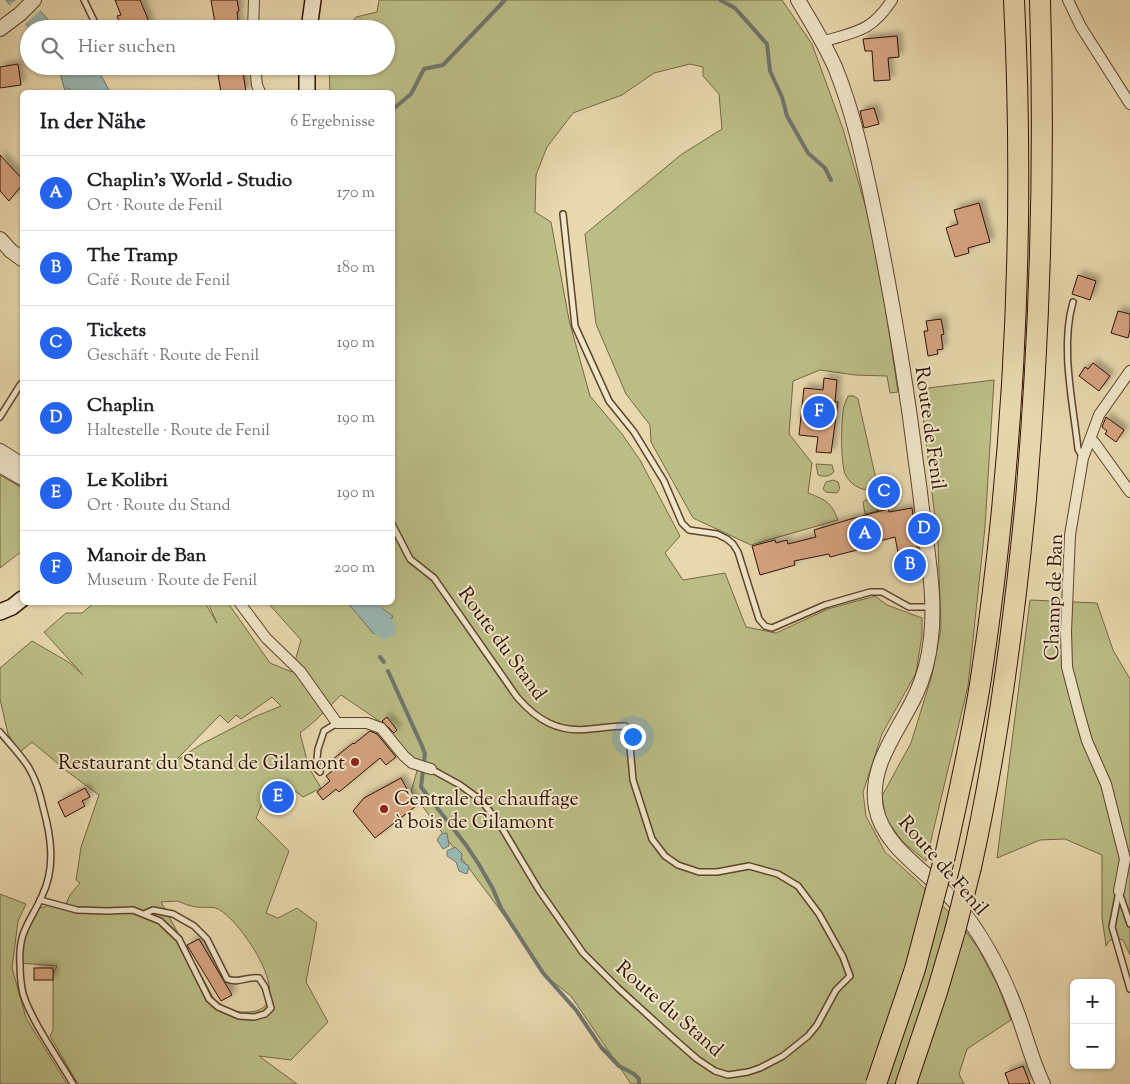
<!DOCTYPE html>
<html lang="de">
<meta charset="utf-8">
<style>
body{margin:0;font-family:"Sorts Mill Goudy",serif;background:#f2f2f2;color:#202124}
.controls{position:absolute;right:15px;bottom:15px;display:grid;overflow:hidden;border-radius:8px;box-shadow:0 1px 4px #0004}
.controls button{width:45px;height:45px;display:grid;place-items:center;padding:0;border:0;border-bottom:1px solid #e0e0e0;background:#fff;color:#202124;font:25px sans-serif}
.you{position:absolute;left:632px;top:736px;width:18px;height:18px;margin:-12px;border:4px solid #fff;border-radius:50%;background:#1a73e8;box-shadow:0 0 0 8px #1a73e833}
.badge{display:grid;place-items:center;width:32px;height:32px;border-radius:50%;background:#2563eb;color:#fff;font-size:16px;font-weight:700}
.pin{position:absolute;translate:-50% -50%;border:2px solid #fff;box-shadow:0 1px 5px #0006}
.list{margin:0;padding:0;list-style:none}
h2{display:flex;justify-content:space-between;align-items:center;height:65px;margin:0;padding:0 20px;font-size:21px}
h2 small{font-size:16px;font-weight:400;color:#757577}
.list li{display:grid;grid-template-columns:32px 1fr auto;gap:15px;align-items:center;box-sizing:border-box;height:75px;padding:0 20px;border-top:1px solid #e0e0e0}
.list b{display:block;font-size:19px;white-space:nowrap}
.list p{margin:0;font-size:16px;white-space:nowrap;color:#757577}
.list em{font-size:16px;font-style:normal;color:#757577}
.icon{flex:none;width:28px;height:28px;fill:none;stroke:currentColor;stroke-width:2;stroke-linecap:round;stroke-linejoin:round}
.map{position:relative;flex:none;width:1130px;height:1084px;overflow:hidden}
.search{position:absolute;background:#fff;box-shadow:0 1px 4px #0004;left:20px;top:20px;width:375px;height:55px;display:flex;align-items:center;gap:12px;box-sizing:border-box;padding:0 18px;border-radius:28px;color:#757577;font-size:19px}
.panel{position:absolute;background:#fff;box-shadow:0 1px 4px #0004;left:20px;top:90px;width:375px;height:515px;border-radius:8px}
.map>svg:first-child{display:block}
.green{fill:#bbbd86;stroke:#766744;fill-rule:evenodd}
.water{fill:#9ab8b4;stroke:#70756d}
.pier{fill:#e8d8ad}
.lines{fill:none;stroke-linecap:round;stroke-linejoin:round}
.shore{stroke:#65645b;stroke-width:1}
.stream{stroke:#70756d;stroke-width:4}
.river{stroke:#9ab8b4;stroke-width:22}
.building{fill:#d5a380;stroke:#301102;filter:url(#shadow)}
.service-casing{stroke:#5e432d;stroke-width:8}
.minor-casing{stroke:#5e432d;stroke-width:12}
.tertiary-casing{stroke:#5e432d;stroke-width:16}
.secondary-casing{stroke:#301102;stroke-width:18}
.motorway-casing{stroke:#301102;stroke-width:22}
.service{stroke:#f0e6ca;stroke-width:5}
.minor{stroke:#f0e6ca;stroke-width:10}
.tertiary{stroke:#f0e6ca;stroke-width:14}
.secondary{stroke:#f0e6ca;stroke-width:15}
.motorway{stroke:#e8d8ad;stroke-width:20}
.motorway-bridge-casing{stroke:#301102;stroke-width:22;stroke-linecap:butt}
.motorway-bridge{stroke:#e8d8ad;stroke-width:20}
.poi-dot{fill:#8f2418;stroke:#f0e6ca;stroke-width:2}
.labels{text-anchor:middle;stroke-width:4;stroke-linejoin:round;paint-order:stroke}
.street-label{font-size:20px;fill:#301102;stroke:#f0e6ca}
.poi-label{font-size:20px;fill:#301102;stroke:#f0e6ca;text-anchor:end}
</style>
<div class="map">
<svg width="1130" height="1084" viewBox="0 0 1130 1084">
<defs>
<filter id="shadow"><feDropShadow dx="4.5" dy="-4.5" stdDeviation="2.5" flood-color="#0004"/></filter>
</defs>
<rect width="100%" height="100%" fill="#e8d8ad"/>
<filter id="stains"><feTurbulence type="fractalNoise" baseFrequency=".004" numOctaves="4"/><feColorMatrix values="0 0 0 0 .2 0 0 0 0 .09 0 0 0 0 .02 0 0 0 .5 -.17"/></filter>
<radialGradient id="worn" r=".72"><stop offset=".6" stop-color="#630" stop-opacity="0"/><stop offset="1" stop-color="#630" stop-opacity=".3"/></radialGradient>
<g class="green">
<path d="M379,0H782L812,44L843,129L875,239L898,392L890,393L887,376L855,375L820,370L793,381L789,434L812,463L808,493C826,500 831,502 838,520L751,545L693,518L651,442L650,425L626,394L596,324L585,234L682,154L722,129L719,94L703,76V67L690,64L654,73L622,95L573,113L547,147L536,175L535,212L551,222L569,320L590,396L622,434L640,460L680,536L665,553L683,580L725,573L746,627L776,633L828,609L875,596L887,605L922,618V635L916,673L882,734L863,792L866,816L885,852L914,878L959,922L978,948L998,986L1011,1020L967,1049L959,1074L964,1084H631L571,996L547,977L498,907L411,791L417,771L378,720L341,695L315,721L300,733L309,768L321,788L303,797L285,783L265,797L256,818L289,851L266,913L278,918L297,908L317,923L306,982L328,1022L291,1060L259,1056L297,1084H78L50,1036L53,1030V973L57,966L20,963L21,945L36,908L45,907L49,904L65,906L70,895L80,883L76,880L81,847L99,795L68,772L32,742L20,752L8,734L0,699V668L32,641L70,663L83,675L44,632L66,613H82L94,603H205L217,623L208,603H228L270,663L292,672L301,640L268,603H348L374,634L393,617L374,603L392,602V92H330L329,66H386V29H347L356,17L377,12ZM272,697L281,706L254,717L200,745L174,762L220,715L228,723L236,715L241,719ZM177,901C183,903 189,906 196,907C203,908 212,906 218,909C241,920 302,1010 248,1012C234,1013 224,1008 214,999L161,902Z"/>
<polygon points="994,380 985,527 968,686 926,861 902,841 886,819 882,796 911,743 932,675 941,628 938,544 920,389"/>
<path d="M848,396H854L858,399L877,484L875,489C864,492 853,487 846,476C840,466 841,418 844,406C845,403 847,399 848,396Z"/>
<path d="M816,464L832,465L834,472C829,477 824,477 818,475Z"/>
<polygon points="0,475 22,488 22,551 0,568"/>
<path d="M833,480L838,482C840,487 840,490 837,493L826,492L823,489L826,482Z"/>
<polygon points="869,498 875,498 878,511 865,514 863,502"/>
<polygon points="1030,600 1097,603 1113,650 1130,679 1130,955 1123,940 1116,938 1109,941 1106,946 1102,917 1102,855 1065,839 1040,840 997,858"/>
<polygon points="0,894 26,904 18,921 12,968 26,1018 67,1084 0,1084"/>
</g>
<g class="water">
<polygon points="6,0 30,0 57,29 30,29"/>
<polygon points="58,66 96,66 110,92 73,92 69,88 65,91"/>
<polygon points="348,603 374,603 393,616 374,634"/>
<polygon points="447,833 449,846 443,849 437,840 441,834"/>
<polygon points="455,847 462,854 461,861 469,866 467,874 459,871 456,862 447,856 447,851"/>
</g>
<polygon class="pier" points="16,0 34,0 42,9 24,25 8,7"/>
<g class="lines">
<polyline class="shore" points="355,602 375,626 384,617 373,608 372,602"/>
<g class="stream">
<polyline points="720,0 735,8 767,44 770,71 782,97 787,116 808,153 825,168 831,180"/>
<polyline points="392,110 411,94 424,69 443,65 505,0"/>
<polyline points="380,657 384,662"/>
<polyline points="388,671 422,746 425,754 421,787 466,845 478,863 493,889 501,908 543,973 576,1010 601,1047 619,1066 634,1074 639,1079 639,1084"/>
</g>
<polyline class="river" points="362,602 385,628"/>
</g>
<g class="building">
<polygon points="115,0 140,0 150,24 146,26 147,29 122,29 117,16 121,15"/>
<polygon points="211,0 237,0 239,11 237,12 239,29 216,29"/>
<polygon points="897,36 899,57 888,58 890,80 874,81 872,51 865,51 863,39"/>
<polygon points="18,64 21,85 0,88 0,67"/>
<polygon points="219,66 242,66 246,92 221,92 218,75 220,75"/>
<polygon points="874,108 879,124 864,128 860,111"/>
<polygon points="0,155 22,179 22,185 9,201 0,191"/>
<polygon points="979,203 990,242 968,248 969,253 955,257 946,228 958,224 954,210"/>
<polygon points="1078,275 1096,281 1090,300 1072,294"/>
<polygon points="1118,311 1130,314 1130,330 1128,338 1111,333"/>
<polygon points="941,319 944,334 941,335 943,349 937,350 938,354 928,356 924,331 928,331 926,321"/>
<polygon points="1093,363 1110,376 1099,391 1079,376 1085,367 1088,369"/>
<polygon points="824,378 837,380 835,402 838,402 831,453 816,452 818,437 799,435 804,388 823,390"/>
<polygon points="1106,417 1124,430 1116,442 1105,434 1107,431 1102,427"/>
<polygon points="912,508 920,570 902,573 895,537 856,547 857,550 830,557 829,554 794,561 795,565 760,575 752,546 775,540 776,543 787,540 788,544 816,537 814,530 851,519 888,509 889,512"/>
<polygon points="387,717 397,730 394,733 382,721"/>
<polygon points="370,731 377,734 396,757 386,765 380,758 339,792 336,789 323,800 317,792 330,781 326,776 338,766 333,759 353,743 354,744"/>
<polygon points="401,778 416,806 375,838 353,811 364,798"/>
<polygon points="282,785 290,796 274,808 265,797"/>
<polygon points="85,788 90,797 82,801 85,806 65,817 58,802"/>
<polygon points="199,939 232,995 221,1001 187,945"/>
<rect x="34" y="968" width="19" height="12"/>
<polygon points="1023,1066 1030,1084 1009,1084 1005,1073"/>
</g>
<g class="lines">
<g class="service-casing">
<g id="service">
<polyline points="84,0 98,29"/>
<polyline points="563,214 575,326 609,401 634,432 664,481 682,523 689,530 717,534 727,539 733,544 738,552 759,619 765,626 772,628 825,605 870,592 882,592 909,607 932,607"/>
<path d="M1073,302C1060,347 1073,403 1078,449L1083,458"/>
<polyline points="0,417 20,385 22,383"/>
<path d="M392,524L410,559L434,578L517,697C537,720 558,733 590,729C602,728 613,726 625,726L629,735L633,780L652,839L665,856L678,865L699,872H717L749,866L778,874L798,886L819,914L843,957L850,976L836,990L817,1025L808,1036L783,1056L760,1068L748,1072L728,1075L715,1071L697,1059L673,1038L618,988L583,953L539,890L502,828L482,801L460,785L431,769"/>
<path d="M0,732C10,744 21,755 29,768C36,780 40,793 43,807C51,836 56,867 42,896C30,923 18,931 20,964C20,973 21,985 23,994C32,1022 58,1058 73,1084"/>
<polyline points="320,772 316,768 318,749 324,731 337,723"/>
<polyline points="1119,891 1112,927 1130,989"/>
<polyline points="1119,892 1130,924"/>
<path d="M40,900L77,910L107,911L133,910L160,921L179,939L209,999L218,1007L239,1016L254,1017L265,1014L271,1008L265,987L259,978C247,976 239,984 227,979L207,939L194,926L173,914L153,910L144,914"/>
</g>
</g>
<g class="minor-casing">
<g id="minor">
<polyline points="1068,0 1081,27 1130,104"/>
<polyline points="253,29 254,0"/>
<path d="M822,42C857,31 871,32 892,0"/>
<polyline points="255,66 257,85 260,92"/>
<polyline points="1089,442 1094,442 1130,492"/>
<polyline points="239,602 266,638 300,671 337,723 367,723 381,728 404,756 412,763 431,769"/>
<polyline points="1119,891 1125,859 1106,784 1087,741 1079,713 1067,667 1066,632 1070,535 1083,458 1099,415 1130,371"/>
</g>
</g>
<g class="tertiary-casing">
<g id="tertiary">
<path d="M798,0C811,22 825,44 835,67C855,116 865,168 876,220C892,300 906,381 916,463C920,488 922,513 926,538C930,571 935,605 931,638C929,657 924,677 916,694C899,731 868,765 876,808C884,851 936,876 961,909C984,939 1002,972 1015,1007C1025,1032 1031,1059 1043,1084"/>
<polyline points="0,29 20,14 34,0"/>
<polyline points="0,239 11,251 22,259"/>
<polyline points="0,451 22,465"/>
<polyline points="0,465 22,478"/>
</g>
</g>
<g class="secondary-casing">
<g id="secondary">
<polyline points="309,29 313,0"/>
<polyline points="307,66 307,92"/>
<polyline points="0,612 12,607 22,599"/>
</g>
</g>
<g class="motorway-casing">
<g id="motorway">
<path d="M945,856C958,796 972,737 981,678C1015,454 1025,226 1014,0"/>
<path d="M971,867C998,746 1014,623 1026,499C1040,333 1045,167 1040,0"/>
<polyline points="906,1084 937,992 955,931"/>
</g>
</g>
<use href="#service" class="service"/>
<use href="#minor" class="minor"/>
<use href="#tertiary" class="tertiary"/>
<use href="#secondary" class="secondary"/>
<use href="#motorway" class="motorway"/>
<g class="motorway-bridge-casing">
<g id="motorway-bridge">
<polyline points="955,931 971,867"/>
<polyline points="876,1084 915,969 945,856"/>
</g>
</g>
<use href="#motorway-bridge" class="motorway-bridge"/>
</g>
<g class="poi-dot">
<circle cx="355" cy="762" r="5"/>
<circle cx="384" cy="809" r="5"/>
</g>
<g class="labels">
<g class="street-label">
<text transform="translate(931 428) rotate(82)" y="7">Route de Fenil</text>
<text transform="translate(1053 597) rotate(-88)" y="7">Champ de Ban</text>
<text transform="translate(503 643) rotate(54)" y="7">Route du Stand</text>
<text transform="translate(944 865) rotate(49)" y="7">Route de Fenil</text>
<text transform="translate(670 1008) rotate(41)" y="7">Route du Stand</text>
</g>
<g class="poi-label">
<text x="345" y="769">Restaurant du Stand de Gilamont</text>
<text x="394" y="805" text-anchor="start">Centrale de chauffage<tspan x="394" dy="23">à bois de Gilamont</tspan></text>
</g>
</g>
<rect width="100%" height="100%" filter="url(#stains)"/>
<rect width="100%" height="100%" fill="url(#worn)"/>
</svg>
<div class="controls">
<button>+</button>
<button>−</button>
</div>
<div class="you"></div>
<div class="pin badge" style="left:865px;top:534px">A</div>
<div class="pin badge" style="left:910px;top:565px">B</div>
<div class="pin badge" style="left:884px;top:492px">C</div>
<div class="pin badge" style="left:924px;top:529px">D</div>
<div class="pin badge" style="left:278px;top:797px">E</div>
<div class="pin badge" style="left:819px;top:412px">F</div>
<div class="search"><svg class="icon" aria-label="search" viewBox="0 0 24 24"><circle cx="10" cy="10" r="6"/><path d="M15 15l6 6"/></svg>Hier suchen</div>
<section class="panel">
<h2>In der Nähe<small>6 Ergebnisse</small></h2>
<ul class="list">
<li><span class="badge">A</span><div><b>Chaplin's World - Studio</b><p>Ort · Route de Fenil</p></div><em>170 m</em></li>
<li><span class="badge">B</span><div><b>The Tramp</b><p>Café · Route de Fenil</p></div><em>180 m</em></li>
<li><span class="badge">C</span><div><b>Tickets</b><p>Geschäft · Route de Fenil</p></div><em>190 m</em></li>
<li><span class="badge">D</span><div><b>Chaplin</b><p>Haltestelle · Route de Fenil</p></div><em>190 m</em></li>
<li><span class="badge">E</span><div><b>Le Kolibri</b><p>Ort · Route du Stand</p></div><em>190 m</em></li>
<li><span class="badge">F</span><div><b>Manoir de Ban</b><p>Museum · Route de Fenil</p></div><em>200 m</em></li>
</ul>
</section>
</div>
